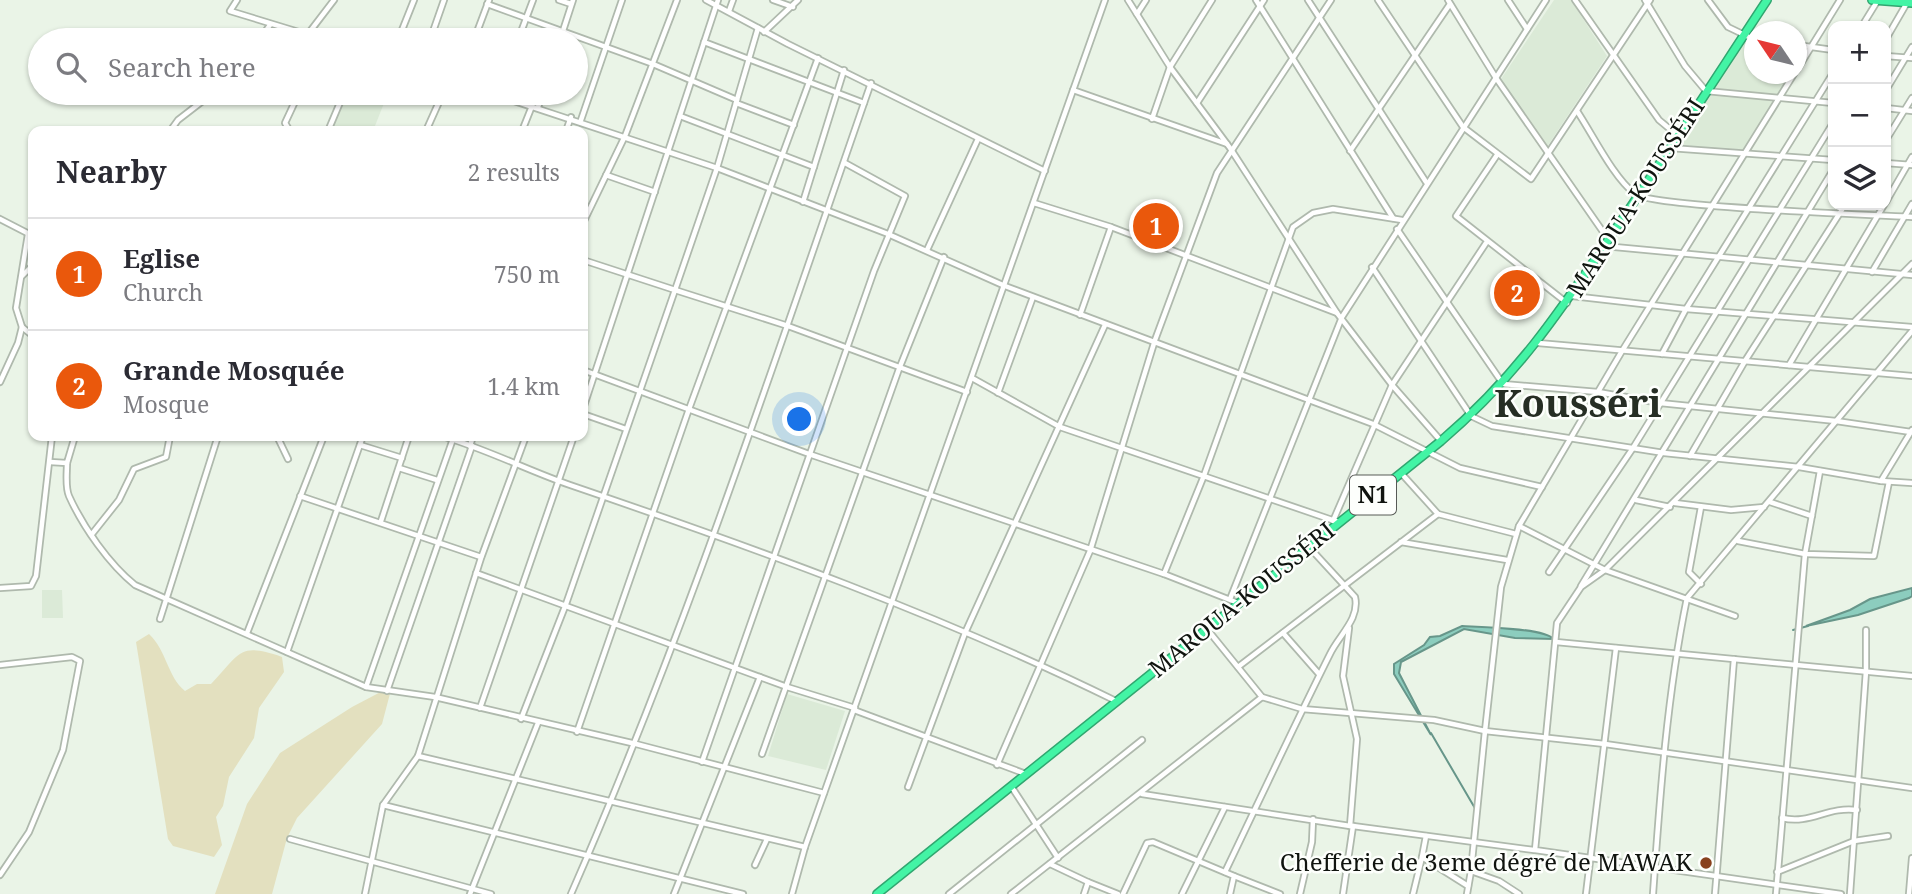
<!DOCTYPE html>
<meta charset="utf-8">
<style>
body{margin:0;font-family:"Noto Serif",serif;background:#f2f2f3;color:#2b2b33}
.controls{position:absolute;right:21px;top:21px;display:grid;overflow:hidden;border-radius:14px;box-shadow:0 2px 5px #0004}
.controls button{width:63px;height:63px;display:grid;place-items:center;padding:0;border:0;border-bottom:2px solid #e1e1e2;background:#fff;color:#2b2b33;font:35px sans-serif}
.compass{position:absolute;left:1744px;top:21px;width:63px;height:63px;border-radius:50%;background:#fff;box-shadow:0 2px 5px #0004;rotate:305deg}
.you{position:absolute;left:800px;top:420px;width:24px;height:24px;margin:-18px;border:5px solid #fff;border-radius:50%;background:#1a73e8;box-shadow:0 0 0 10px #1a73e833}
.badge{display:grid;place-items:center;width:46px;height:46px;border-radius:50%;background:#ea580c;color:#fff;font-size:23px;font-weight:700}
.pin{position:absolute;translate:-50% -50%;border:4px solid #fff;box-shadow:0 2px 7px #0006}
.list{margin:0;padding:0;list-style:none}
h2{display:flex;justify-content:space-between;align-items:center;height:91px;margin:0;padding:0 28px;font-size:30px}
h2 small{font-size:23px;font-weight:400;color:#7c7c81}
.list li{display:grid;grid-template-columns:46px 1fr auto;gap:21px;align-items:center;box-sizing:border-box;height:112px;padding:0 28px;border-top:2px solid #e1e1e2}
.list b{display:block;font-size:26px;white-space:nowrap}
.list p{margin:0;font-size:23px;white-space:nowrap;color:#7c7c81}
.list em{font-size:23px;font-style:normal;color:#7c7c81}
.icon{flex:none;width:38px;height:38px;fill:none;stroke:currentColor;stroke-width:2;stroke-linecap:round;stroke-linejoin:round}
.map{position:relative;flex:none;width:1912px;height:894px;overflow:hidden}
.search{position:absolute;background:#fff;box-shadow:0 2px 5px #0004;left:28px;top:28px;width:560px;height:77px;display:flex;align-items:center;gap:18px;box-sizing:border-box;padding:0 24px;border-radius:38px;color:#7c7c81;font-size:26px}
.panel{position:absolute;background:#fff;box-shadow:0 2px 5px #0004;left:28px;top:126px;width:560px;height:315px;border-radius:14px}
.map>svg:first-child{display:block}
.built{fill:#dbead7}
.green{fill:#e3e0bf}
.water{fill:#8ccdbe;stroke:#67968a;stroke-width:2}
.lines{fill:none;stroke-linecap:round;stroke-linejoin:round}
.stream{stroke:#67968a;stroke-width:2}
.minor-casing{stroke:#afb9ad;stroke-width:8}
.highway-casing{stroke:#31a670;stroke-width:10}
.minor{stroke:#fff;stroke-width:4.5}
.highway{stroke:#43f4a5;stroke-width:7}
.poi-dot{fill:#88411e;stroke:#fdfffc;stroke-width:2.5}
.labels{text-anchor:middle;stroke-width:5;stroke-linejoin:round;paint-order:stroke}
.shield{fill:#fdfffc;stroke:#575a56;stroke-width:2}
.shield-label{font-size:23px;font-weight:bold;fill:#10140f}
.street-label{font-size:24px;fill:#10140f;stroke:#fdfffc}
.poi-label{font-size:24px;fill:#10140f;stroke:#fdfffc;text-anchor:end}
.town-label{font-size:38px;font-weight:bold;fill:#262e24;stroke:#fdfffc}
</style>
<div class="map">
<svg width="1912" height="894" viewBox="0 0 1912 894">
<rect width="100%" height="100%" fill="#eaf4e7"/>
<g class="built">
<polygon points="1554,0 1571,0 1607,56 1547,147 1501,79"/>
<polygon points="1742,42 1754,43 1755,74 1791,74 1743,153 1671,148"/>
<polygon points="346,93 388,93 373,131 330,131"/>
<polygon points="42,590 62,590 63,618 42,618"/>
<polygon points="787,694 845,711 826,770 768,756"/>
</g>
<g class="green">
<path d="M149,634C167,651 167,676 185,691L197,684H211C241,653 238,642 282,657L284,672L259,708L254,738L229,777L223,806L216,817L222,845L214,857L173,846L168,839L136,642Z"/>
<polygon points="392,686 382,724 297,818 287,838 272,894 215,894 247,804 280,753 352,707"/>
</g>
<g class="water">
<polygon points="1912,588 1912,596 1909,598 1858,615 1806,626 1850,610 1870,599"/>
<path d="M1462,626C1480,627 1545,628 1553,639L1515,638L1464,629L1401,662L1399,673L1431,735L1394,674V664L1424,645L1430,637L1440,636Z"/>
</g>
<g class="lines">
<g class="stream">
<polyline points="1793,630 1808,626"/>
<polyline points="1431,733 1476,810"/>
</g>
<g class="minor-casing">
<g id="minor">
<polyline points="237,0 230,11 325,40"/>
<polyline points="559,0 571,4"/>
<polyline points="706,0 788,44 1045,171"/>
<polyline points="773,0 793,7"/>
<polyline points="1128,0 1170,67 1230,148 1337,313"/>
<polyline points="1256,0 1393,218"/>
<polyline points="1308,0 1426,182"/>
<polyline points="1378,0 1463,127 1531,179 1650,0"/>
<polyline points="1448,0 1496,78 1608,239"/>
<polyline points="1508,0 1527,29"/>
<polyline points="1575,0 1659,120 1677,135"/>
<polyline points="1645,0 1685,66 1706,91 1833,103"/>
<polyline points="1708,0 1728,27 1755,40"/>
<polyline points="487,4 653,64 737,100"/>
<polyline points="729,11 733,0"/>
<polyline points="1137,14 1146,0"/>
<polyline points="1862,26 1878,0"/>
<polyline points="758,28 717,168 675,290 788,326 967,392"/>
<polyline points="764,32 798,0"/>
<polyline points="308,34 334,0"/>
<polyline points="1886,39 1908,1"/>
<polyline points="259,40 270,25"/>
<polyline points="398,40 414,0"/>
<polyline points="430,40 444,0"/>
<polyline points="474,40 489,0"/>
<polyline points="518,40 533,0"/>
<polyline points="560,40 573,0"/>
<polyline points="704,42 864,103"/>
<polyline points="1797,45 1833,50"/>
<polyline points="1886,56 1912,58"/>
<polyline points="1797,70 1840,0"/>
<polyline points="1073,90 1227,144"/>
<polyline points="1886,90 1912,47"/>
<polyline points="490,93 717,168 888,234 1005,286 1373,424 1460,468 1542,487"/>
<polyline points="736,103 794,125"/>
<polyline points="1197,103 1264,0"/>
<polyline points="538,107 543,93"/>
<polyline points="1886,108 1912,111"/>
<path d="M1577,111C1593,135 1613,177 1635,194C1652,207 1875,215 1912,217"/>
<polyline points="680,116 814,167"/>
<polyline points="1152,119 1170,67 1212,0"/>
<polyline points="581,120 622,0"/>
<polyline points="170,131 178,120 213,93"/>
<polyline points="290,131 285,123 299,93"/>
<polyline points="328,131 344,93"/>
<polyline points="426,131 443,93"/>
<polyline points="522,131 532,106"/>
<polyline points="566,131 571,117"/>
<polyline points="1886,140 1912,98"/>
<polyline points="1670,148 1833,160"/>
<polyline points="1350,151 1450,4"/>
<polyline points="1497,155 1456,216 1567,303"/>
<polyline points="1886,163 1912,165"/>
<polyline points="606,175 655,192"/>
<polyline points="803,202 844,70"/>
<polyline points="1886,202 1912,157"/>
<polyline points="1034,203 1111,227 1337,313 1392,385 1441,441"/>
<polyline points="0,219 33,236"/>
<polyline points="583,223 625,136 677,0"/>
<polyline points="1397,229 1503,384 1598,392 1660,403 1836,421 1911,432"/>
<polyline points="28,234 16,308 22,327 33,336"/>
<polyline points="1604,246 1912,275"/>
<polyline points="927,250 978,139"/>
<polyline points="1372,267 1471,416 1492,426 1664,453 1799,467 1881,481 1912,430"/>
<polyline points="1872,272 1912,204"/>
<polyline points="22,276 33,265"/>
<polyline points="1572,296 1686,309 1912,327"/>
<polyline points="1080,315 1111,227"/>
<polyline points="1538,343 1912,376"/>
<polyline points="1662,354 1686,309 1833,73"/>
<polyline points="1789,365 1884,205"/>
<polyline points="583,370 809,454 1164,574 1238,603"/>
<polyline points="972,378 1060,427 1338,522"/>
<polyline points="0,382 18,343 22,327"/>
<polyline points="998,393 1033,297"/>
<polyline points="583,409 718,0"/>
<polyline points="583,414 626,429"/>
<polyline points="277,436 288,459"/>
<path d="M442,436C486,449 527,470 570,485C755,548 941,615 1116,701"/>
<polyline points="360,445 402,458"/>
<polyline points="470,446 473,436"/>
<polyline points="1690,456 1745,361 1845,205"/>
<polyline points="50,462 67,463 75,436"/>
<path d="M67,463C67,473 65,487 69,496C83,527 109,564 135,585L366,687L435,697L636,744L824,793"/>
<polyline points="399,468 437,480"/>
<polyline points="1401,473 1438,514 1516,534"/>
<polyline points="1881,481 1912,483"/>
<polyline points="300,496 481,557"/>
<polyline points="1636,500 1670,507"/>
<polyline points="1770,502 1812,516"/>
<polyline points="1675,503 1731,510 1764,507"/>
<polyline points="381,521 409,436"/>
<polyline points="1333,521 1392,385 1486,243"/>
<polyline points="1519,526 1605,570 1735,616"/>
<polyline points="92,534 119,500 134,469 166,457 170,436"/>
<polyline points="1738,541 1805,554 1874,556 1889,482"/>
<polyline points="1401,542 1507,560"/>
<polyline points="1549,572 1633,448 1833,123"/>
<polyline points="476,573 787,687 855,708"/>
<polyline points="1164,574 1203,478 1293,227 1313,213 1333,209 1402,220"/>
<polyline points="1701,584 1689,572 1701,507"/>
<polyline points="1581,586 1833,170"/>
<polyline points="0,588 31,586 36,576 52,436"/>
<polyline points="1230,599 1342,317 1546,0"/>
<polyline points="160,619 218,436"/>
<polyline points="1207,629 1262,697"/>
<polyline points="247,633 324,436"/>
<polyline points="1283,633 1319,674"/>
<polyline points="1556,642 1912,676"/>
<polyline points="287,652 363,436"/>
<polyline points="0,665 72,657 80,661 63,750 29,832 0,875"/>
<polyline points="1238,667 1438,514"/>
<polyline points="366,687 454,436"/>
<polyline points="387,691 472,446"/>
<polyline points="480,708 574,436"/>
<polyline points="854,710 1026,774"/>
<polyline points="521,719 566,604 675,290 583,260"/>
<polyline points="577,732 689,409 818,58"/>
<polyline points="762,754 899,369 944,257"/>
<polyline points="418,756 805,847"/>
<polyline points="702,762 874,271 905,196 845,163"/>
<polyline points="997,765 1090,551 1155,340 1217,173 1331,0"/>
<polyline points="1011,786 1058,858"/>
<polyline points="908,787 965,633 1105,325"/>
<polyline points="1142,794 1350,826"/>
<polyline points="383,805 743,894"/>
<path d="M1782,818C1810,825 1828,806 1857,810"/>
<polyline points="1353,826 1534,850"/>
<polyline points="290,839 491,894"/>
<polyline points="1422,857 1426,836"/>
<polyline points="1050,864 1088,882"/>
<polyline points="755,865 767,839"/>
<polyline points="1471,871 1485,731 1605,744 1912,788"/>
<path d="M1225,872C1260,799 1294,726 1330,654C1339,635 1360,619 1355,597L1309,547"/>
<polyline points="1777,872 1854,841 1888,836"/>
<polyline points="1234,876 1280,894"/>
<polyline points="365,894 383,805 418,756 481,558 526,436"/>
<polyline points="470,894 538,723"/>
<path d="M571,894C687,630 776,356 871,83"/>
<polyline points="674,894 760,677"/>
<polyline points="792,894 805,847 1105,0"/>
<polyline points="949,894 1142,740"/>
<polyline points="1011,894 1262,697 1302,709 1434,720 1485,731 1501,587 1519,526 1622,351 1794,74"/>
<polyline points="1084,894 1088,882 1118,894"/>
<polyline points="1123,894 1147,843 1153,842 1234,876 1230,894"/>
<polyline points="1182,894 1225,807"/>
<polyline points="1300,894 1312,842 1313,819"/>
<polyline points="1343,894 1353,826 1350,826 1357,739 1343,676 1349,628"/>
<polyline points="1413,894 1422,857 1468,886"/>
<polyline points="1467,894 1471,871 1499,881 1519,894"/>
<polyline points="1586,894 1616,648"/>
<path d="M1653,894C1660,795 1667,695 1687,598L1912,331"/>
<polyline points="1715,894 1734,659"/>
<polyline points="1776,894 1805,554 1820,471"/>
<polyline points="1841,894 1535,850 1557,623 1581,587 1605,570 1912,264"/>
<polyline points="1850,894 1866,671 1866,630"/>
<polyline points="1909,894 1912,858"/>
</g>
</g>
<g class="highway-casing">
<g id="highway">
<polyline points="1872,0 1912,3"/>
<path d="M877,894L1441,441C1518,375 1561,310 1617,227C1668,152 1717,76 1767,0"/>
</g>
</g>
<use href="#minor" class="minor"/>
<use href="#highway" class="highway"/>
</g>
<circle class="poi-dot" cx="1706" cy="863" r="7"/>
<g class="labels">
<rect class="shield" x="1350" y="475.5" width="46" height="39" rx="5"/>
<g class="shield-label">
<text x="1373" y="503">N1</text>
</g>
<g class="street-label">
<text transform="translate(1636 198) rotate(-57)" y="8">MAROUA-KOUSSÉRI</text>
<text transform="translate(1242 600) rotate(-39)" y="8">MAROUA-KOUSSÉRI</text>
</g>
<g class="poi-label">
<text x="1692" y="871">Chefferie de 3eme dégré de MAWAK</text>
</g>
<g class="town-label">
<text x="1578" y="417">Kousséri</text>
</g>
</g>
</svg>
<div class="controls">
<button>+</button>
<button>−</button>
<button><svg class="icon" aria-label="layers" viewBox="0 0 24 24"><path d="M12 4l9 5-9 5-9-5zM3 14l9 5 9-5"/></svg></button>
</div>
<svg class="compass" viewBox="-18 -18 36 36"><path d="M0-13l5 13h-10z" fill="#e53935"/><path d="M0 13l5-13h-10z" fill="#7c7c81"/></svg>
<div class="you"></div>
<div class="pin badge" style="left:1156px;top:226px">1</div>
<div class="pin badge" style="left:1517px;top:293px">2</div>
<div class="search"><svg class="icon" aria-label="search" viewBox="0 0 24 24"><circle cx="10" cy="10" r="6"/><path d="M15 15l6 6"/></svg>Search here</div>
<section class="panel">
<h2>Nearby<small>2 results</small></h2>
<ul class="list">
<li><span class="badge">1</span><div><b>Eglise</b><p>Church</p></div><em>750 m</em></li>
<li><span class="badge">2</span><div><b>Grande Mosquée</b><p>Mosque</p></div><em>1.4 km</em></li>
</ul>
</section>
</div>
